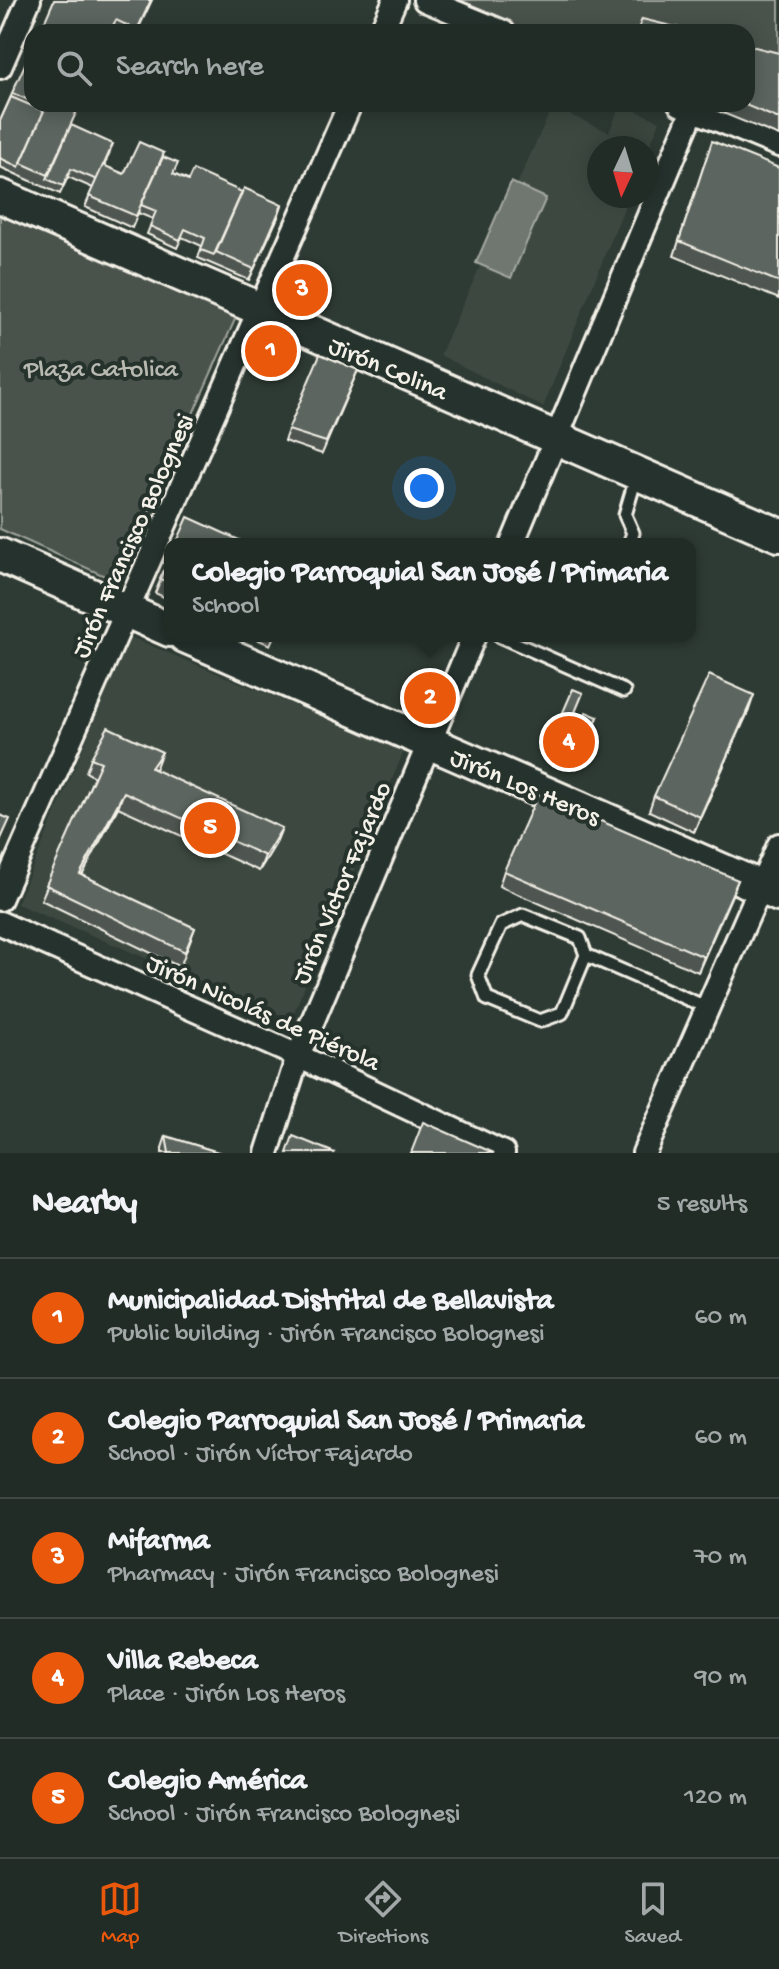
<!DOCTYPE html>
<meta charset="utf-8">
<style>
body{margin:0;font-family:"Gochi Hand",sans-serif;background:#2a342f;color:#f1f3f6}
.compass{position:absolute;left:587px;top:136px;width:72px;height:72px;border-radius:50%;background:#222c27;box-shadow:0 4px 20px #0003;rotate:184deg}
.you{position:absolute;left:424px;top:488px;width:28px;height:28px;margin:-20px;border:6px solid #fff;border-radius:50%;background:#1a73e8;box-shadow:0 0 0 12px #1a73e833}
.badge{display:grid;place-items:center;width:52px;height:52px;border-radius:50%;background:#ea580c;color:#fff;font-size:26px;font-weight:700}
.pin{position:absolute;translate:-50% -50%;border:4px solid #fff;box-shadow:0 2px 8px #0006}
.popup{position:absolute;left:164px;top:538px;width:532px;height:104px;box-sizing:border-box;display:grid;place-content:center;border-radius:16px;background:#222c27;filter:drop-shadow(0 2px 6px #0005);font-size:26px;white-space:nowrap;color:#a2a7a7}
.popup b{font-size:30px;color:#f1f3f6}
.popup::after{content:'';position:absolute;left:50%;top:100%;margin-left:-16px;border:16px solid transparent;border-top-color:#222c27}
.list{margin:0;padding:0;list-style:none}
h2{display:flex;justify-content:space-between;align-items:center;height:104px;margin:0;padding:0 32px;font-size:34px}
h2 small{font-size:26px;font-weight:400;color:#a2a7a7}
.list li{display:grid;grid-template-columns:52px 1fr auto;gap:24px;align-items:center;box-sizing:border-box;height:120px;padding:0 32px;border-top:2px solid #3f4844}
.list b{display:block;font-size:30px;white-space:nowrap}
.list p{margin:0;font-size:26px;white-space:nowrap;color:#a2a7a7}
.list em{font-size:26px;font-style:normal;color:#a2a7a7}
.icon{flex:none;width:44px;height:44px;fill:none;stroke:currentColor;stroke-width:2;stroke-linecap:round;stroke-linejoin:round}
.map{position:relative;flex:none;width:779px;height:1153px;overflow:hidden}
.search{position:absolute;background:#222c27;box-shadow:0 4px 20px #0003;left:24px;right:24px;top:24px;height:88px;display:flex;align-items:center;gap:20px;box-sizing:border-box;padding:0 28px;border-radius:24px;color:#a2a7a7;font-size:30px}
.sheet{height:704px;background:#222c27}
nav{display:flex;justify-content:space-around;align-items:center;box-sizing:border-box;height:112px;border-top:2px solid #3f4844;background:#222c27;font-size:22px;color:#a2a7a7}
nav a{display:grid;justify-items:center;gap:4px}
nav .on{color:#ea580c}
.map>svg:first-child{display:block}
.built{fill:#3c4841}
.green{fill:#48524c;stroke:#9ea29a;stroke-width:2}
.water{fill:#6f7770;stroke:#a4a8a0;stroke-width:2}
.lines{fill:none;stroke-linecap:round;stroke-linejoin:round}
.lane-casing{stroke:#f4f1e8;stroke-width:17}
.street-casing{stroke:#f4f1e8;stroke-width:28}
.secondary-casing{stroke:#f4f1e8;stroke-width:38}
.lane{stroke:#26332d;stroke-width:11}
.street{stroke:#26332d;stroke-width:22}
.secondary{stroke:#26332d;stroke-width:32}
.wall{fill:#4f5751;stroke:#f4f1e8;stroke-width:2}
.shaded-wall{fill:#404742;stroke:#f4f1e8;stroke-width:2}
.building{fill:#5c655e;stroke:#f4f1e8;stroke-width:2}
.labels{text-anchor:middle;stroke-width:8;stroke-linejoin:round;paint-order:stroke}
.park-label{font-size:26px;fill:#b8b9b1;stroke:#26332d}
.street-label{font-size:26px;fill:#f4f1e8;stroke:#26332d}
</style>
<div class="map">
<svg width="779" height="1153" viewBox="0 0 779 1153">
<rect width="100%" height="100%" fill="#2e3b34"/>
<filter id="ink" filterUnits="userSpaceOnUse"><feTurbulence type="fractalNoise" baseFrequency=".0125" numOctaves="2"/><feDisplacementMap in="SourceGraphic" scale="16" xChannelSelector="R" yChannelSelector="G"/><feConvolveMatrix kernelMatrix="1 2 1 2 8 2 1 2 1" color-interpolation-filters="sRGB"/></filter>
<g filter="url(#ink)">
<g class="built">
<polygon points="621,104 660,121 647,153 647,148 599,148 599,196 629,196 543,407 440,355 552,107 609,132"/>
<polygon points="130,637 404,751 291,1019 17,904"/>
</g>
<g class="green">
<polygon points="436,0 779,0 779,139 747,104 747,32 515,32"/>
<polygon points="0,210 237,315 118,582 0,529"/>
</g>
<polygon class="water" points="511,182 546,198 511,278 476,263"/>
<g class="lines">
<g class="lane-casing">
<g id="lane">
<polyline points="629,544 633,533 625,515 637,474"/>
<polyline points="499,636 624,691"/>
<polyline points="586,955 562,1013 540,1021 487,999 478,975 501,925 523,915 580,938 586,955 708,1008"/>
</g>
</g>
<g class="street-casing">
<g id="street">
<polyline points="425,0 503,32"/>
<polyline points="381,32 395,0"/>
<polyline points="0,67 29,0"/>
<polyline points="680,104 779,145"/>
<polyline points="512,544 693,110"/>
<polyline points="0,899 350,104"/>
<polyline points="0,923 298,1056 503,1153"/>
<polyline points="267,1153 298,1056 474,636"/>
<polyline points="644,1153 779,845"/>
</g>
</g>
<g class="secondary-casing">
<g id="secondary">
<polyline points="0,196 779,535"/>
<polyline points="0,555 170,630"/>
<polyline points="185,636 779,895"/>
</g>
</g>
<use href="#lane" class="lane"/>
<use href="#street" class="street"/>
<use href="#secondary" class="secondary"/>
</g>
<g class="wall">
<polygon points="152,0 137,32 40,32"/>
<polygon points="32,49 32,101 30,105 72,126 110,152 104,166 124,174 163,157 173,174 278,217 249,280 198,258 202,246 182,237 177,248 147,234 153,219 138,213 139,211 132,228 85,207 93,188 68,177 60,194 0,167 0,121"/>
<polygon points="779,53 779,136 701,104 747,104"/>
<polygon points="707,156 779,168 779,299 674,256"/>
<polygon points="358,370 322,454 284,441 288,430"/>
<polygon points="170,557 170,600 155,593"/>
<polygon points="250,636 274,636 270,645"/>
<polygon points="749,710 694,832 649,811 654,796"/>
<polygon points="573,717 583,721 598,717 576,768 545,755 548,747"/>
<polygon points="91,758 156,767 154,770 276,843 259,871 118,807 82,875 195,928 180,967 41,900 94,777 86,772"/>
<polygon points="504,871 738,880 698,972 499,886"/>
<polygon points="166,1136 221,1153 162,1153 162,1148"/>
</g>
<g class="shaded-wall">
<polygon points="282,205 278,217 249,280 254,269"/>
<polygon points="754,695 749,710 694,832 700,817"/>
<polygon points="162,752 156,767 145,783 151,768"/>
<polygon points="124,792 118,807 75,889 80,874"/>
<polygon points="282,828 276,843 259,871 265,856"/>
<polygon points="738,880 732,895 698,972 704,957"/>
</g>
<g class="building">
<polygon points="54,0 151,0 137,30 116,20 112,27 123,32 40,32"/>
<polygon points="642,19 696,32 637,32"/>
<polygon points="747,45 779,53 779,119 743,104 747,104"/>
<polygon points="32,49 32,98 31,101 12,93"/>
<polygon points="11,97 44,111 19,167 0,158 0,121"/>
<polygon points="47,104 80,104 48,175 21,163"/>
<polygon points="71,125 113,144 97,180 71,169 63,186 47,179"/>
<polygon points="712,141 779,168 779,282 679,241"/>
<polygon points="139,142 164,153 136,216 89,196 103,165 124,174"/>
<polygon points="163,157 178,163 173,174 188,181 193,170 242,192 214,255 201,250 205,238 185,229 180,240 150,226 156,211 141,205"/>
<polygon points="244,188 282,205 254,269 216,252"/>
<polygon points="320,354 358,370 326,442 288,430"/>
<polygon points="188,517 248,544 176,544"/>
<polygon points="170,557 170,583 160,579"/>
<polygon points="709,675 754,695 700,817 654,796"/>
<polygon points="573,689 583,693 573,717 583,721 586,712 598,717 579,760 548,747"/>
<polygon points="108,727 162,752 151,768 282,828 265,856 124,792 80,874 195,928 185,952 46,885 101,762 91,758"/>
<polygon points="538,794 738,880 704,957 504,871"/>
<polygon points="0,815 10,819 0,841"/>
<polygon points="423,1122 494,1153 411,1153"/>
<polygon points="166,1136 221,1153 169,1153"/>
<polygon points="293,1136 335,1153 287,1153"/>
</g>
</g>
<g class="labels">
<g class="park-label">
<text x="101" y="376">Plaza Catolica</text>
</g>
<g class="street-label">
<text transform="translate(389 367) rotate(23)" y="9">Jirón Colina</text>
<text transform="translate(131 535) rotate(-66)" y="9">Jirón Francisco Bolognesi</text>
<text transform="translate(526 785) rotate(23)" y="9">Jirón Los Heros</text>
<text transform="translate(340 882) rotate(-67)" y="9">Jirón Víctor Fajardo</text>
<text transform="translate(264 1011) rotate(24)" y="9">Jirón Nicolás de Piérola</text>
</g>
</g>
</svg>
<svg class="compass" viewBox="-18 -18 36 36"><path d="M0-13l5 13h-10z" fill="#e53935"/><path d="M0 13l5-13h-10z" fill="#a2a7a7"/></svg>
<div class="you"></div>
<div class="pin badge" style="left:271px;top:351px">1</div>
<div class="pin badge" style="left:430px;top:698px">2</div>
<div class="popup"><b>Colegio Parroquial San José / Primaria</b>School</div>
<div class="pin badge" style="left:302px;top:290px">3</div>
<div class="pin badge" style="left:569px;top:742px">4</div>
<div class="pin badge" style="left:210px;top:828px">5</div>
<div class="search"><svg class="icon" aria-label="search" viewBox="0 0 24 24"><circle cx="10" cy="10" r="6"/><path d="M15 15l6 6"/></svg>Search here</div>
</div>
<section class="sheet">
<h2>Nearby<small>5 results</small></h2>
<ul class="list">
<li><span class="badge">1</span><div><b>Municipalidad Distrital de Bellavista</b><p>Public building · Jirón Francisco Bolognesi</p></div><em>60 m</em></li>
<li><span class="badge">2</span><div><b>Colegio Parroquial San José / Primaria</b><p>School · Jirón Víctor Fajardo</p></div><em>60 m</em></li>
<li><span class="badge">3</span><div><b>Mifarma</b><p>Pharmacy · Jirón Francisco Bolognesi</p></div><em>70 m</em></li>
<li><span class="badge">4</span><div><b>Villa Rebeca</b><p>Place · Jirón Los Heros</p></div><em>90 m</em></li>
<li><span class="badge">5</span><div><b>Colegio América</b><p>School · Jirón Francisco Bolognesi</p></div><em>120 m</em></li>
</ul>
</section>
<nav>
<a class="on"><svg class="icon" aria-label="map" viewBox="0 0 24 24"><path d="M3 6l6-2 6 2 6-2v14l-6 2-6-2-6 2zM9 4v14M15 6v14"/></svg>Map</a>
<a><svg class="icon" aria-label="directions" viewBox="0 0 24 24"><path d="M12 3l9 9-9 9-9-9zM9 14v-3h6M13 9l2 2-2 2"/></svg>Directions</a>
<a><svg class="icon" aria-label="saved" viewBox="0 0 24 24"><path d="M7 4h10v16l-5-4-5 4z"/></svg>Saved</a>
</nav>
